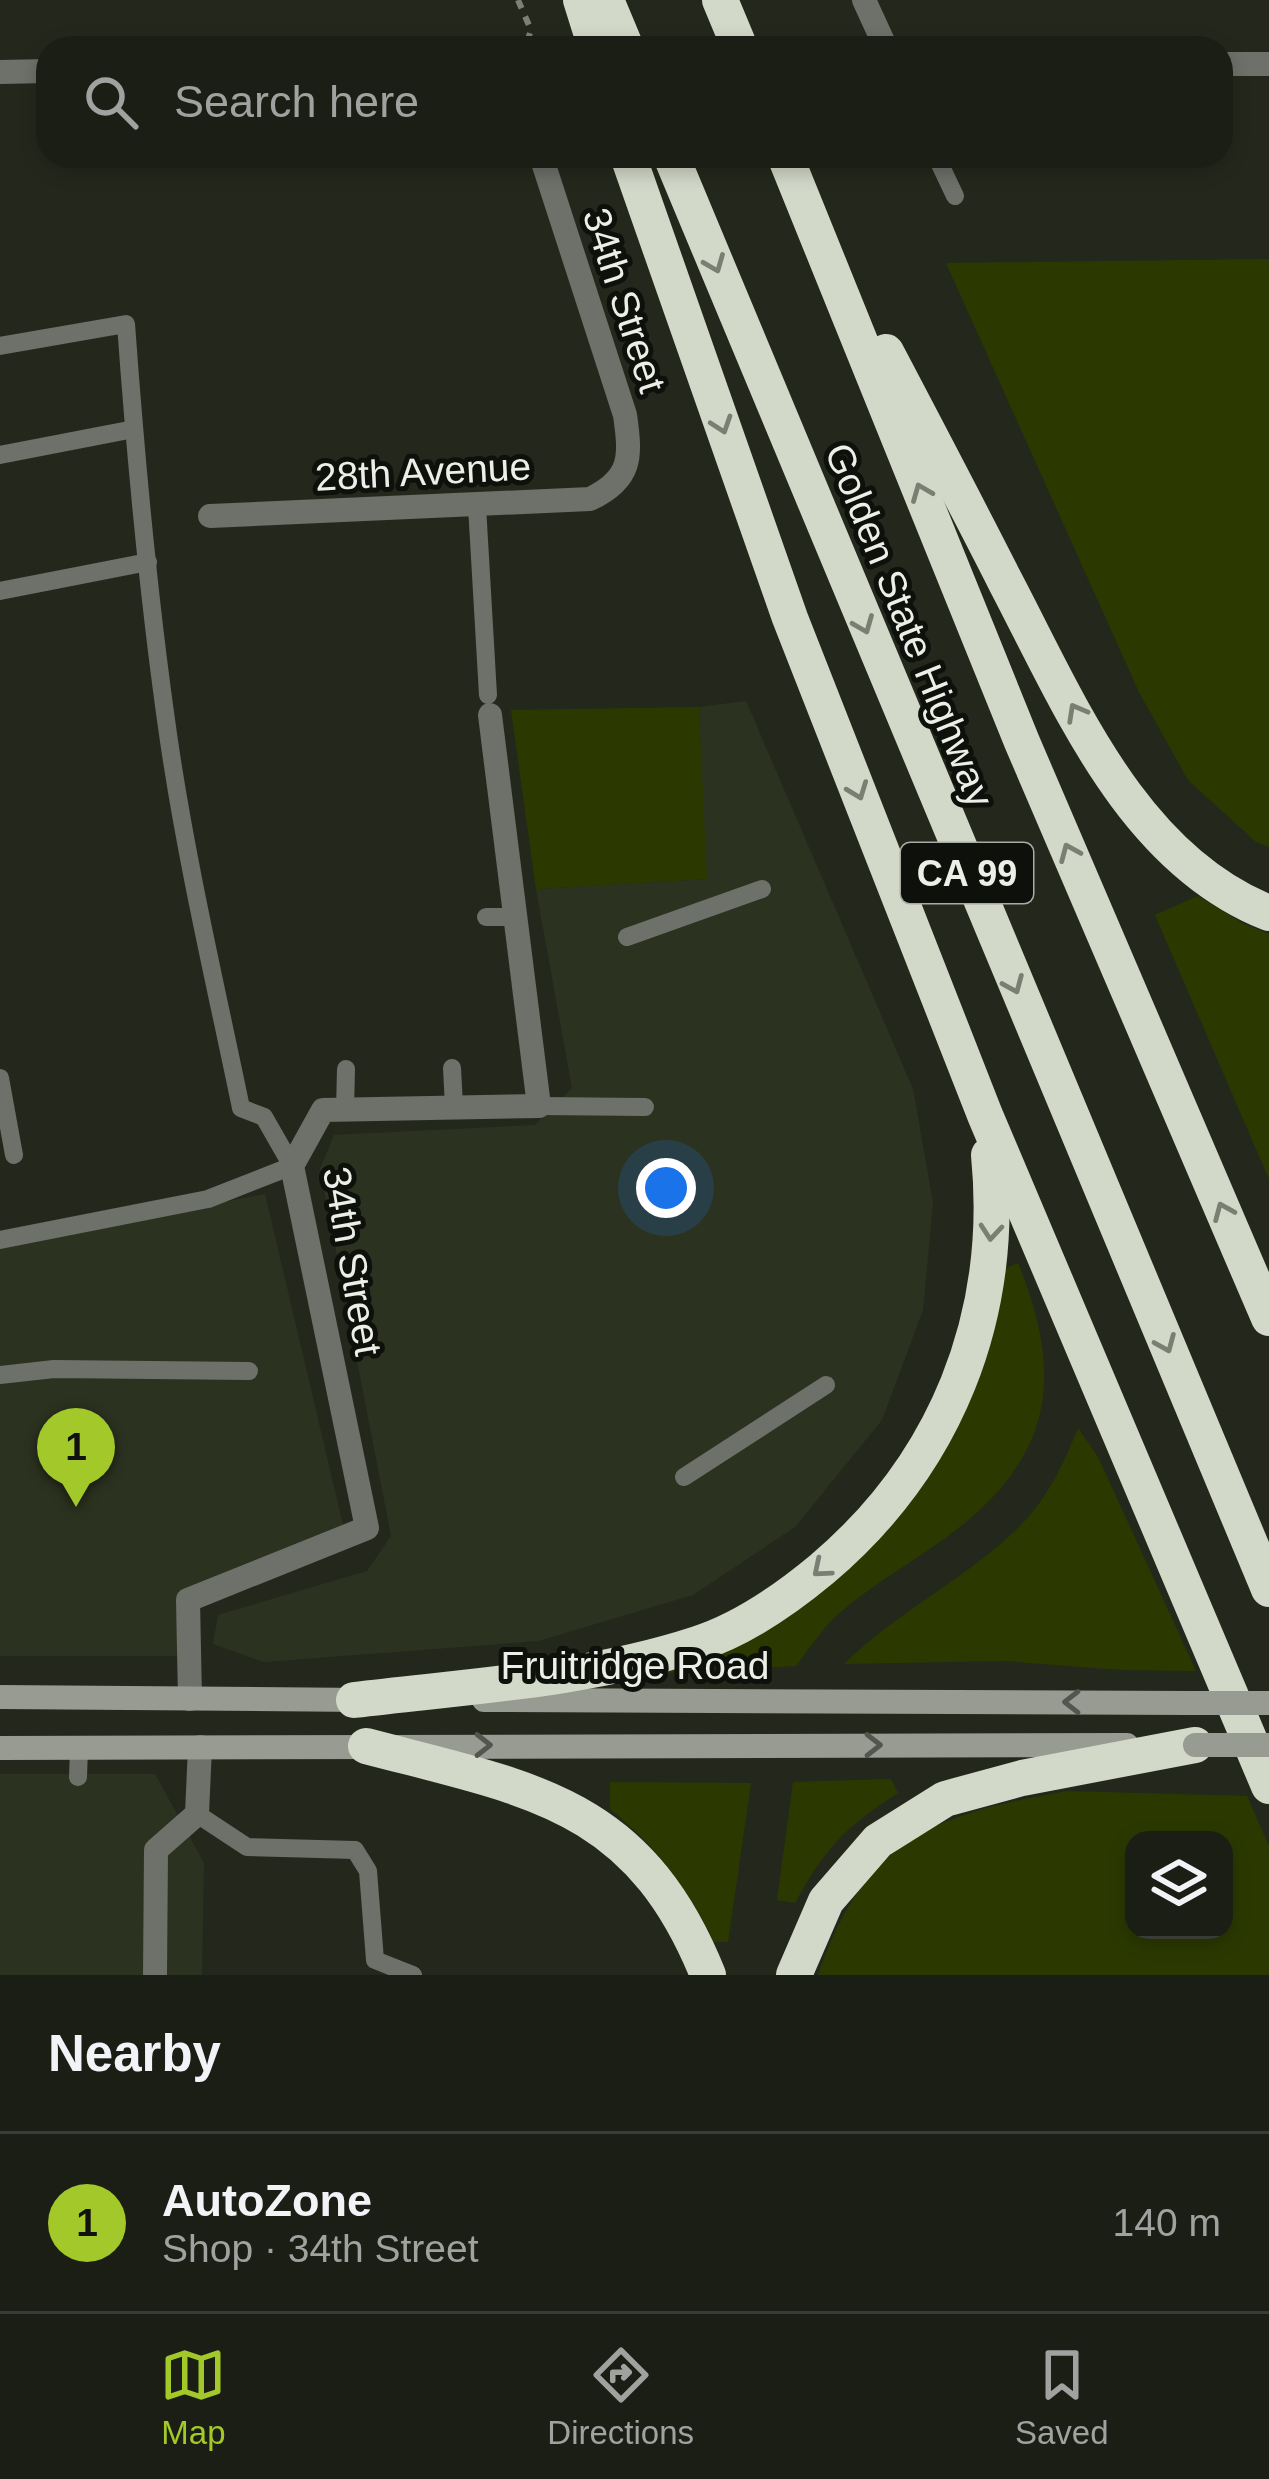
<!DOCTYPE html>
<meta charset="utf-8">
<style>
body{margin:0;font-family:Arial,sans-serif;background:#282b22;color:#f1f3f6}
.controls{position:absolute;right:36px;bottom:36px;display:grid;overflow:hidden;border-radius:24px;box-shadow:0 6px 18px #0003}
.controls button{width:108px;height:108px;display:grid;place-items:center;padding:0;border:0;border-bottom:3px solid #393c34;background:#1b1e15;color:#f1f3f6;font:60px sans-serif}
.you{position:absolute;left:666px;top:1188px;width:42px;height:42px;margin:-30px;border:9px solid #fff;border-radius:50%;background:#1a73e8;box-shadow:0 0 0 18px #1a73e833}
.badge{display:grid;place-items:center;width:78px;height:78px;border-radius:50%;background:#a2c929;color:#111;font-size:39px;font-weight:700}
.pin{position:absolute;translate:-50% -99px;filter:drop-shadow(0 3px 6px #0008)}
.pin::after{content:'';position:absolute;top:63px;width:42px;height:36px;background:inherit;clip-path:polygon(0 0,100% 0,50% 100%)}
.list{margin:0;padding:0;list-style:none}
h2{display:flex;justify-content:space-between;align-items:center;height:156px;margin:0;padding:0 48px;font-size:51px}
h2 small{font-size:39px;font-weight:400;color:#a0a2a0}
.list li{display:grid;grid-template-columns:78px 1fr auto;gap:36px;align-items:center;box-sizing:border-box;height:180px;padding:0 48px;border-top:3px solid #393c34}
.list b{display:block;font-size:45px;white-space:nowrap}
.list p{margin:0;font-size:39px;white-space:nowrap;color:#a0a2a0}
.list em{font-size:39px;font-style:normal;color:#a0a2a0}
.icon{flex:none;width:66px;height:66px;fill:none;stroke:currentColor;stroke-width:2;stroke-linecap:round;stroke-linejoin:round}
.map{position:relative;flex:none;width:1269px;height:1975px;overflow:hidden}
.search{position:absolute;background:#1b1e15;box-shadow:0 6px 18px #0003;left:36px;right:36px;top:36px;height:132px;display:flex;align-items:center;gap:30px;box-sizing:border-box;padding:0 42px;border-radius:36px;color:#a0a2a0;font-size:45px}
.sheet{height:336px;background:#1b1e15}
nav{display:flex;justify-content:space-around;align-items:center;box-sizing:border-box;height:168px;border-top:3px solid #393c34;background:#1b1e15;font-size:33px;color:#a0a2a0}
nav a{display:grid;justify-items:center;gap:6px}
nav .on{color:#a2c929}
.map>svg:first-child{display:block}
.built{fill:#2c3220}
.green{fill:#2b3900;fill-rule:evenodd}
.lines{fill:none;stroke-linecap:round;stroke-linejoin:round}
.path{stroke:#7c8076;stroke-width:6;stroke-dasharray:9 9;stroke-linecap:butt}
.lane{stroke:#6e706a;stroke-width:18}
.street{stroke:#6e706a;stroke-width:24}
.secondary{stroke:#979b91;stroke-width:24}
.highway{stroke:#d3d9c9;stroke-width:36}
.secondary-bridge{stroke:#979b91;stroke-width:24}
.oneway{stroke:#7a7f74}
.oneway2{stroke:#52564e}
.labels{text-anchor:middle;stroke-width:10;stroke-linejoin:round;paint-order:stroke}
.shield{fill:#0e100b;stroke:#a9aca5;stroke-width:3}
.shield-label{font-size:36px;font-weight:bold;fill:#ecefe7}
.street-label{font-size:39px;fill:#ecefe7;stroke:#0e100b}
</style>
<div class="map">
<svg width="1269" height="1975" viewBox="0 0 1269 1975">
<rect width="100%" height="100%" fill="#24281c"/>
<g class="built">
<polygon points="746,701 913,1089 933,1203 923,1310 882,1420 795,1527 693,1595 538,1641 264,1662 213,1644 218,1615 367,1571 391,1536 320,1169 334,1135 535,1125 572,1088 536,889 706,879 699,707"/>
<polygon points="265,1194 343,1525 183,1590 179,1656 0,1656 0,1246"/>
<polygon points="0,1774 155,1774 204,1863 202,1975 0,1975"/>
</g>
<g class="green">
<polygon points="1269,259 1269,847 1256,842 1188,780 1139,692 946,263"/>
<polygon points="699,707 707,879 536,889 511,710"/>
<polygon points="1198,896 1244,924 1269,934 1269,1179 1155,915"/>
<path d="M1018,1263C1058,1362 1059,1440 973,1516C931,1553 879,1578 837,1615C822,1629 809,1649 796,1666L659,1673L880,1531L997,1272Z"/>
<path d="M1078,1428L1098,1457L1196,1671L1121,1670L1004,1661L844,1664C896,1613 962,1581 1015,1531C1045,1503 1063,1466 1078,1428Z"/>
<path d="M891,1779L898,1793C845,1827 825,1848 795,1903L777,1900L793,1782Z"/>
<path d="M610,1782L751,1783L728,1942H714C688,1888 657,1847 610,1809Z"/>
<path d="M1067,1791L1247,1796L1269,1846V1975H818C866,1838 932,1815 1067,1791ZM1134,1840H1224V1930H1134Z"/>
</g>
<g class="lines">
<polyline class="path" points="518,0 531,30 525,48"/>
<g class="lane">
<polyline points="936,156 955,196"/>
<path d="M0,346L126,324C136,463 149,603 169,741C187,864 216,987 241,1108L264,1117L292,1166L208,1199L0,1240"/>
<polyline points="0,455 134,429"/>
<polyline points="477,506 488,695"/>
<polyline points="0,591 148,562"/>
<polyline points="486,917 518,917"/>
<polyline points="627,937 762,889"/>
<polyline points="452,1068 454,1107"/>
<polyline points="0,1078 14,1155"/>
<polyline points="539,1106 645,1107"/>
<polyline points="345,1110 346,1069"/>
<polyline points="0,1375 54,1369 249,1371"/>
<polyline points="684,1477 826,1385"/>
<polyline points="78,1777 79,1748"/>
<polyline points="197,1814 247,1847 355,1850 368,1871 375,1960 413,1975"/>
</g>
<g class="street">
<polyline points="864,0 886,48"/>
<polyline points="1221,64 1269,64"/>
<polyline points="0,72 48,71"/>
<path d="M210,516L590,499C632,479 631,457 625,415L541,156"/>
<polyline points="190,1699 188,1600 367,1528 292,1166 323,1110 539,1106 490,715"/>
<polyline points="155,1975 156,1850 197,1814 200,1747"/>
</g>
<g class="secondary">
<polyline points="0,1697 365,1700"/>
<polyline points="484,1700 1189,1703"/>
<polyline points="0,1748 1127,1745"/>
</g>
<g class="highway">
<polyline points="581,0 596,48"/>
<polyline points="606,0 626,48"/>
<polyline points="720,0 740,48"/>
<polyline points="628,156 790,618 985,1115 1269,1786"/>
<polyline points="671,156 1269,1589"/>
<polyline points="785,156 1022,742 1269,1318"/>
<path d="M886,352C926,428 966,504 1005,581C1069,703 1132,859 1269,913"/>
<path d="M354,1700C469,1686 587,1680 697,1644C741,1630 786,1599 822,1569C946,1464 1005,1317 989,1155"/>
<path d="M366,1746C529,1789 638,1801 708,1975"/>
<polyline points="794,1975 826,1901 878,1841 945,1799 1022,1778 1195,1745"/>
</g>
<g class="secondary-bridge">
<polyline points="1189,1703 1269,1703"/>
<polyline points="1195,1745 1269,1745"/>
</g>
</g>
<defs><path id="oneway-chevron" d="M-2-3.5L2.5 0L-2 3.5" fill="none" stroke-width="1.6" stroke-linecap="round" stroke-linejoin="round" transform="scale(3)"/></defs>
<g class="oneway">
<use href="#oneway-chevron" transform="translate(715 264) rotate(68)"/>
<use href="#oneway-chevron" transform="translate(722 425) rotate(71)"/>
<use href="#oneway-chevron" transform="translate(921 492) rotate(-112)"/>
<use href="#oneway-chevron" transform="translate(864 625) rotate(68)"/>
<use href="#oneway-chevron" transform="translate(1076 712) rotate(-119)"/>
<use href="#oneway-chevron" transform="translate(858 791) rotate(69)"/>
<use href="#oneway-chevron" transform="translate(1069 852) rotate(-113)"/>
<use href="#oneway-chevron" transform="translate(1014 985) rotate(67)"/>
<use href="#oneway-chevron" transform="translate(1223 1211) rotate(-113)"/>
<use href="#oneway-chevron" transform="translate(991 1232) rotate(95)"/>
<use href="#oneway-chevron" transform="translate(1166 1344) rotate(67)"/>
<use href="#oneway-chevron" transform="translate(821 1569) rotate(140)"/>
</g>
<g class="oneway2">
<use href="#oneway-chevron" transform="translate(1072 1702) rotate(-180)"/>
<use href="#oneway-chevron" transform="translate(483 1745)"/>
<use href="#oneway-chevron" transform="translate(873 1745)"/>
</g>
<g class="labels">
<rect class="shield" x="901" y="843" width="132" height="60" rx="9"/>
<g class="shield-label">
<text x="967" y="886">CA 99</text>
</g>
<g class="street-label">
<text transform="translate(625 300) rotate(72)" y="14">34th Street</text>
<text transform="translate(423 471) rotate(-3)" y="14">28th Avenue</text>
<text transform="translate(910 625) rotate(68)" y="14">Golden State Highway</text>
<text transform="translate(353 1261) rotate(80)" y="14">34th Street</text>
<text x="635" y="1679">Fruitridge Road</text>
</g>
</g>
</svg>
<div class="controls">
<button><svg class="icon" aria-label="layers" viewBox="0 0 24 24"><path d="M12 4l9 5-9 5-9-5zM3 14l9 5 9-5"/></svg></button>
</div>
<div class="you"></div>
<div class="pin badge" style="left:76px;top:1507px">1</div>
<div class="search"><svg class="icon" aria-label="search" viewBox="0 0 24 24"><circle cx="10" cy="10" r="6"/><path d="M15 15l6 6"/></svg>Search here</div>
</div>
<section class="sheet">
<h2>Nearby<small></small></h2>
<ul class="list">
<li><span class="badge">1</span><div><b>AutoZone</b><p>Shop · 34th Street</p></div><em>140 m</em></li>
</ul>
</section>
<nav>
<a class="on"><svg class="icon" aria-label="map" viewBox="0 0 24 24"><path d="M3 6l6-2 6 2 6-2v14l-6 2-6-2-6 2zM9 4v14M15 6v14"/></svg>Map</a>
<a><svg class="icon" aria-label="directions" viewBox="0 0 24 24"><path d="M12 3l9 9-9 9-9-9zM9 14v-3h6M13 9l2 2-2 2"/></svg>Directions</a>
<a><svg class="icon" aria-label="saved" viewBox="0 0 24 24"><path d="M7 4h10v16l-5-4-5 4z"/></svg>Saved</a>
</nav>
